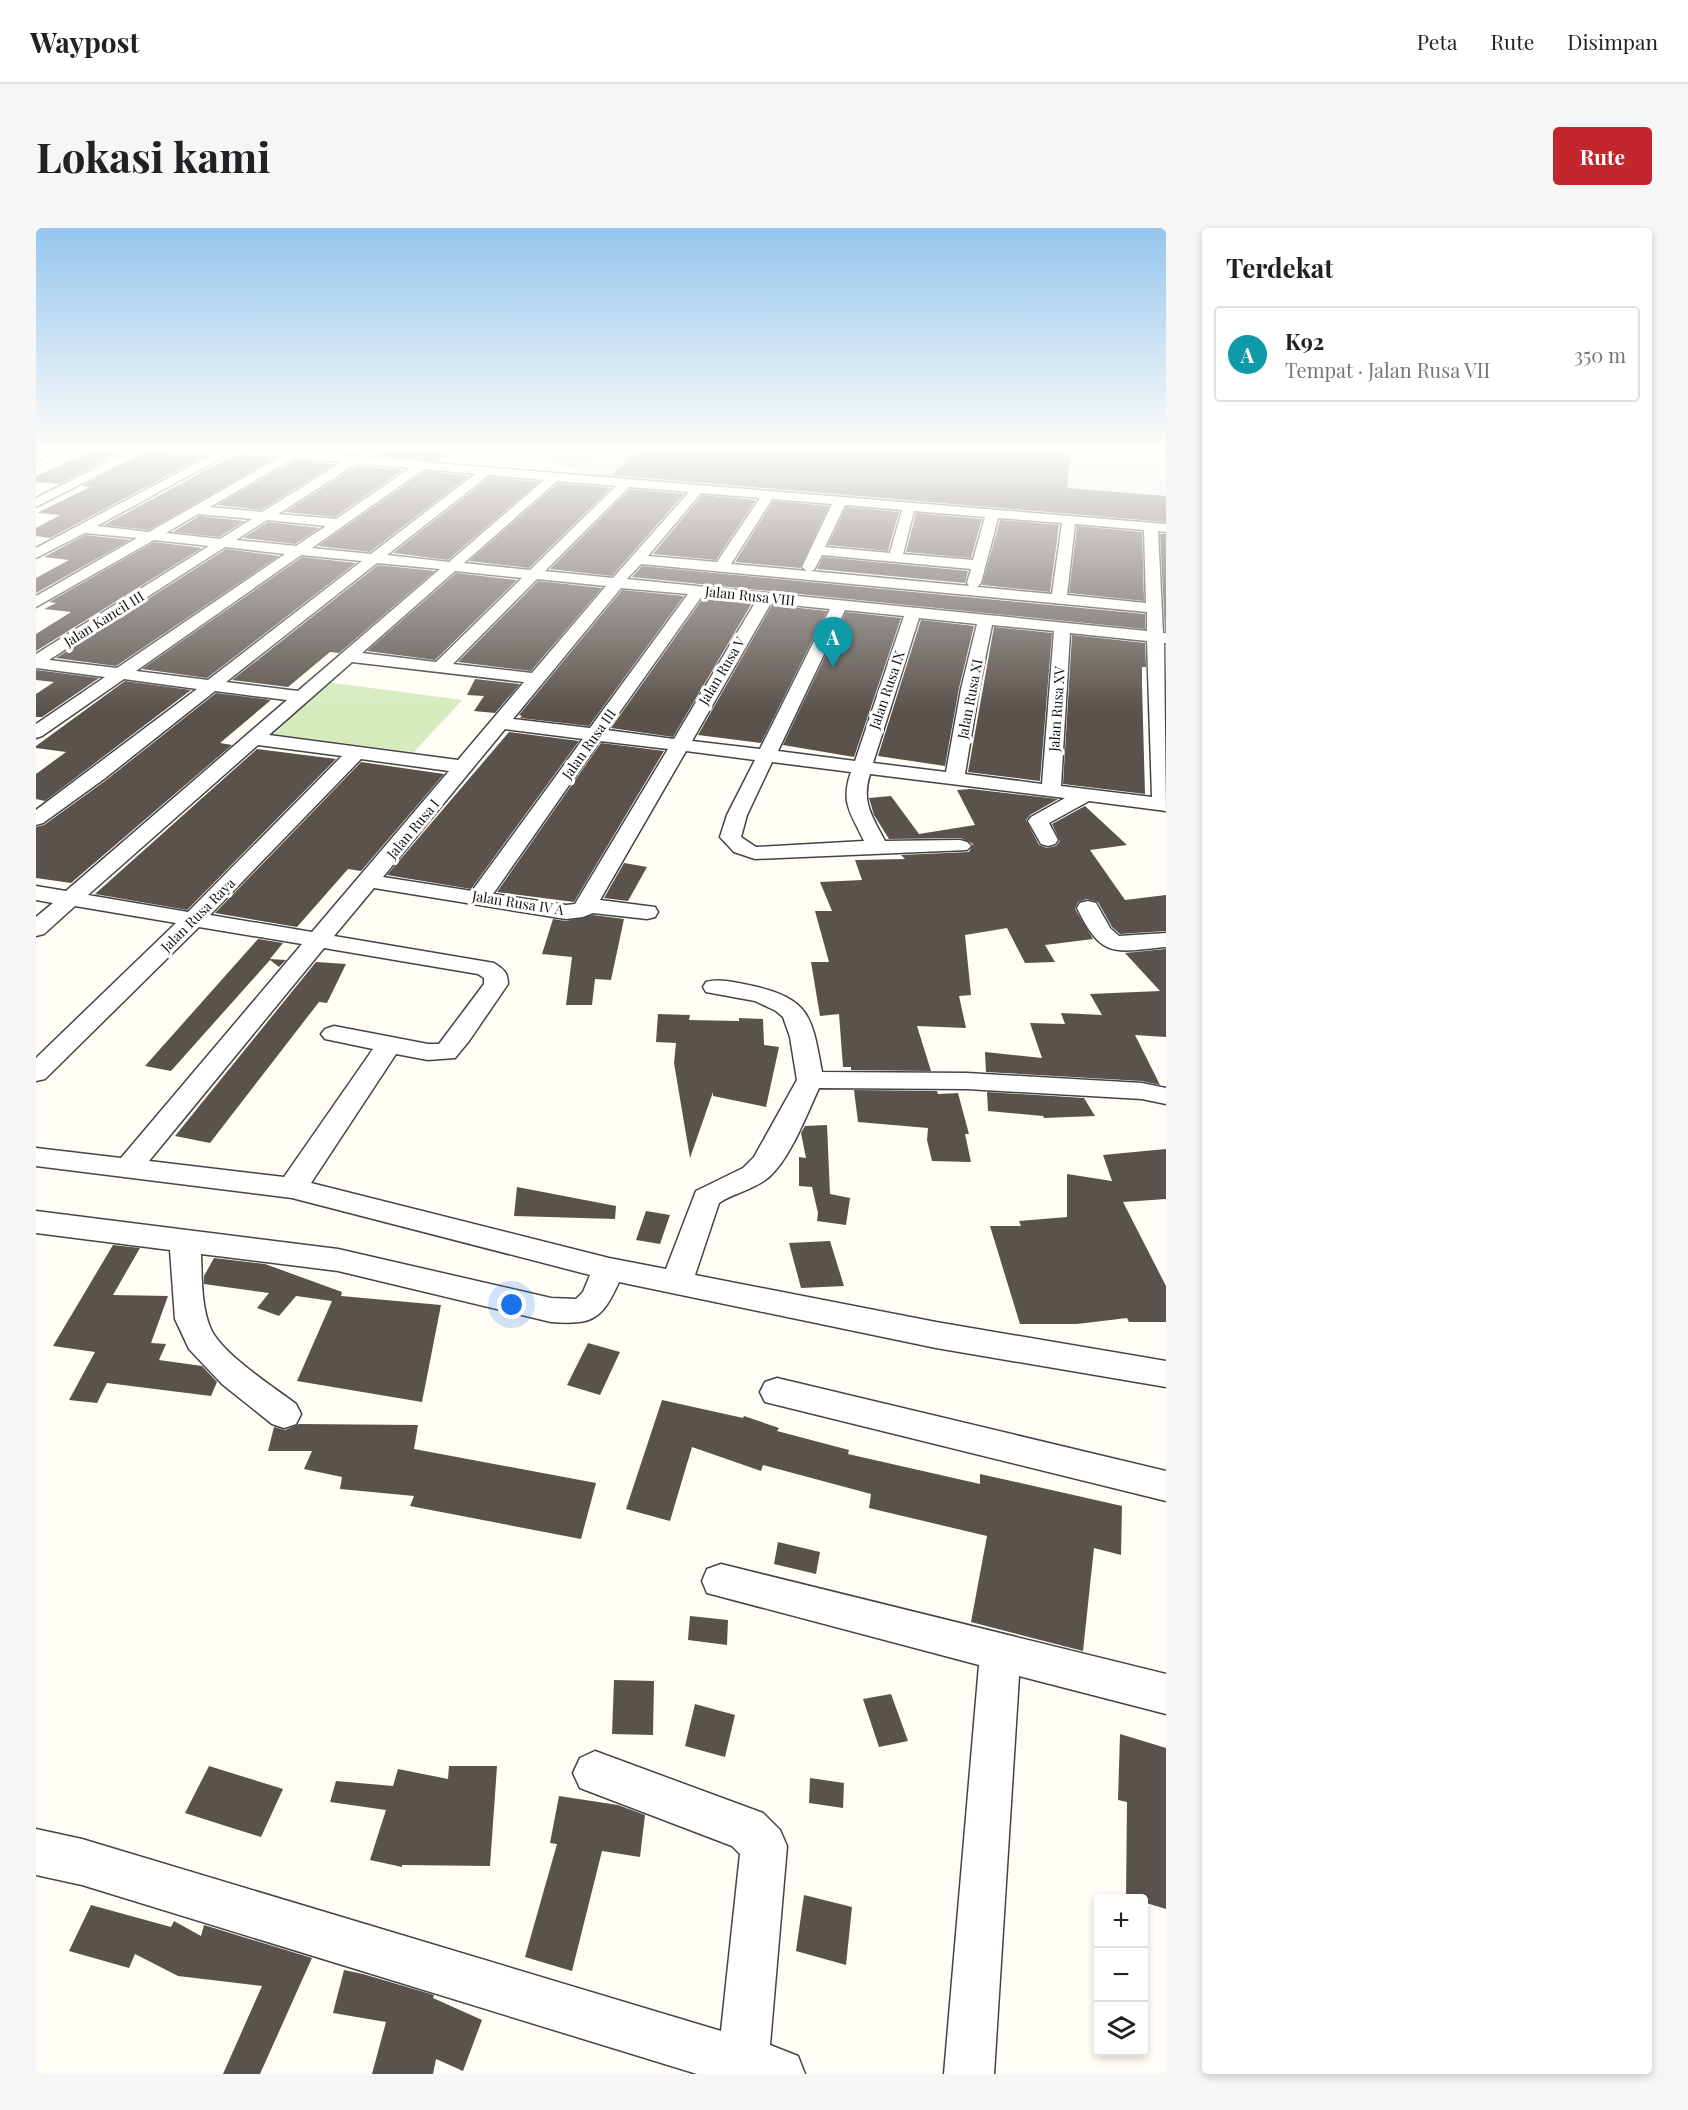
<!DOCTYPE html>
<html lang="id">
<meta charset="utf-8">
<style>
body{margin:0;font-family:"Playfair Display",serif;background:#f6f6f6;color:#202124}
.controls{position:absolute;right:18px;bottom:18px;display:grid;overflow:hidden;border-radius:6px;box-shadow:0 3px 9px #0003}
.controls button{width:54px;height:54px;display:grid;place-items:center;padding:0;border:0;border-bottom:2px solid #e0e0e0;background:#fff;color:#202124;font:30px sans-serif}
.you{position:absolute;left:476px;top:1077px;width:21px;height:21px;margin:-15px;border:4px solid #fff;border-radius:50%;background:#1a73e8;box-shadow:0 0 0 9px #1a73e833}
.badge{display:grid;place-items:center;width:39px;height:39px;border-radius:50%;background:#c4262e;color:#fff;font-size:20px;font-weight:700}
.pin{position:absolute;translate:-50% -50px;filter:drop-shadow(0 2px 3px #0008)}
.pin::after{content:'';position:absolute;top:32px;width:21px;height:18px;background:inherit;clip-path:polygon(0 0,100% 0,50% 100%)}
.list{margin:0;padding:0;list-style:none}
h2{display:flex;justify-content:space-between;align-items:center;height:78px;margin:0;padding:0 24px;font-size:26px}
h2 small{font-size:20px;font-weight:400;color:#757577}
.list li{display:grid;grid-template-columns:39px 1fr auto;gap:18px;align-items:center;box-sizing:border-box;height:96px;margin:0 12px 12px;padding:0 12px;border:2px solid #e0e0e0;border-radius:6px}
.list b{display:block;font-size:22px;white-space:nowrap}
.list p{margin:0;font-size:20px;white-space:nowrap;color:#757577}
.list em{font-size:20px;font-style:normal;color:#757577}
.icon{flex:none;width:33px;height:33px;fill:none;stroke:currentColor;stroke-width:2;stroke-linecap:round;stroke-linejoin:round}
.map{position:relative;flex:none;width:1130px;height:1846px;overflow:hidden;border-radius:6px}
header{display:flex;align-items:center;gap:36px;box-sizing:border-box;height:84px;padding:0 30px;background:#fff;border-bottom:2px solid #e0e0e0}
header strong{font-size:28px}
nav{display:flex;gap:33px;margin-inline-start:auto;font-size:21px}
.intro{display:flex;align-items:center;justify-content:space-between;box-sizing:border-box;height:144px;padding:0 36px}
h1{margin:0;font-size:42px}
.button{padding:15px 27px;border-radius:6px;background:#c4262e;color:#fff;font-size:21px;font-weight:700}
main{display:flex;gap:36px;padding:0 36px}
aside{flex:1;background:#fff;border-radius:6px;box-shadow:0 3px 9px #0003}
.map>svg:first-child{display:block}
.industrial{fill:#eee6ef}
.green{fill:#d5ebbd}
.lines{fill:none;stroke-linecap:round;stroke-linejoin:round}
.river{fill:#b9e0f7;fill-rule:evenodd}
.building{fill:#5a524d}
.minor-casing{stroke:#444;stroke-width:3}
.minor{fill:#fff;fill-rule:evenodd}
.labels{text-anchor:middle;stroke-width:6;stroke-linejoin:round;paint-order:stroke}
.far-street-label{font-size:14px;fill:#111;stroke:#fff}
</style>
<header>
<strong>Waypost</strong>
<nav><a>Peta</a><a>Rute</a><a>Disimpan</a></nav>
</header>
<div class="intro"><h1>Lokasi kami</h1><a class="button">Rute</a></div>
<main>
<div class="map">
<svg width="1130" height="1846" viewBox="0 0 1130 1846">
<rect width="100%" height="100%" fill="#fffdf5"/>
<polygon class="industrial" points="526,223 1130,223 1130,281 562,236"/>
<polygon class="green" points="290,454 426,472 378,524 238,506"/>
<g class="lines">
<path class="river" d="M501,223H528L560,234L653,242L661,244L664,249L661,254L653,256C621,253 519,250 501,223Z"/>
</g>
<g class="building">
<polygon points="54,223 88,223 23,256 0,254 0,248"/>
<polygon points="112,223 174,225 14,310 0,308 0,300 24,287 1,285 54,259 46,258"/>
<polygon points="288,223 416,223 402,233"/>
<polygon points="600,223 1034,223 1031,260 1130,268 1130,294 576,247"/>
<polygon points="200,226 237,231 113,302 68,297"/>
<polygon points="259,232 299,236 225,282 181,277"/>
<polygon points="321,238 367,242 299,289 249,284"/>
<polygon points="389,243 433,248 334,324 282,318"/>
<polygon points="454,249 503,254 412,332 357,325"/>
<polygon points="522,255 575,260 493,340 433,333"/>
<polygon points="594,261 648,266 576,348 514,341"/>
<polygon points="666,267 720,272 680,332 617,326"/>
<polygon points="737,273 793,278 764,340 699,334"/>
<polygon points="810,279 863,284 852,323 792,317"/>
<polygon points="880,285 946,291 935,330 870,324"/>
<polygon points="163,288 209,293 183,309 137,304"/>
<polygon points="964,292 1023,297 1014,364 946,357"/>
<polygon points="232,294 284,300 259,316 207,310"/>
<polygon points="1041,298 1106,304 1108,373 1033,365"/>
<polygon points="1124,306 1130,306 1130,403 1129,403"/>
<polygon points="49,307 94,312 0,365 0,350 33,332 8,329"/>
<polygon points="118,314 166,320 0,423 0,406 35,384 8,381 20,375 13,374"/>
<polygon points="190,321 243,328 80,438 20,430"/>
<polygon points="266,329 320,335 171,450 106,441"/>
<polygon points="787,329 932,343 929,355 781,341"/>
<polygon points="342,337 399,343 303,425 294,424 252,459 196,452"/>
<polygon points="606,338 1109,386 1109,401 596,349"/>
<polygon points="420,345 481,352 399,432 331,423"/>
<polygon points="502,353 566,360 495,443 422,434"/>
<polygon points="586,362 648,368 553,498 484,490 486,488 483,487"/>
<polygon points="667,370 716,375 637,509 575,500"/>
<polygon points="736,377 791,383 725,515 662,507"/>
<polygon points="810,384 865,390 818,529 747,517"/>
<polygon points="885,392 938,398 923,460 909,538 842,528"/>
<polygon points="958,399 1016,405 1004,553 932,544"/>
<polygon points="1036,407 1109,415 1110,439 1106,439 1106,457 1109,566 1027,556"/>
<polygon points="0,442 63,450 6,489 0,489 0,466 18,454 0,452"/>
<polygon points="439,451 484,456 459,485 438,483 448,468 431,467"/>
<polygon points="89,453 155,462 9,573 0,571 0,546 30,524 0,520 0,518"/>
<polygon points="180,465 235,472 184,515 196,517 35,655 0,650 0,599 8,597 69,553"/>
<polygon points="473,504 543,513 435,661 351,647"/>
<polygon points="565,515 628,523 538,674 461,664"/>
<polygon points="221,521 300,531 151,682 59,666"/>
<polygon points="325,534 408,546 325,643 312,641 261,699 179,685"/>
<polygon points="935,561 1022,571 994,587 990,592 1003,617 1011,620 1020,618 1024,613 1016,596 1049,578 1091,617 1054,622 1089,672 1130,667 1130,703 1084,706 1076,699 1062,674 1051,671 1042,674 1039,681 1057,711 1009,717 1019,734 989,735 971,700 929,707 935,767 923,768 930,800 881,798 895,843 815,842 815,839 807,839 803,786 784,788 775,734 793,734 779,683 796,683 784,654 826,652 819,632 869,631 865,627 933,624 937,616 925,610 853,611 838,587 833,570 855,568 883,606 939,597 921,562"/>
<polygon points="588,635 611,639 592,673 568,670"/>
<polygon points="557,687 588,691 575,752 559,751 556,777 530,777 536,729 506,726 517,691 530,693"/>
<polygon points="222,711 247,715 234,731 250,732 243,739 234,732 135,843 109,838"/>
<polygon points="1130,721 1130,809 1099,807 1124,857 1106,853 950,844 949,824 1006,830 994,795 1029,796 1025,785 1066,787 1054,766 1124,763 1089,725"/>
<polygon points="280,734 310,736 291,775 283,774 174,915 139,908"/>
<polygon points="622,786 654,787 653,792 703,793 703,790 727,791 728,817 743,819 730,879 677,868 677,864 654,930 638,835 640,815 620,814"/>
<polygon points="818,862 901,863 902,866 922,865 933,906 929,906 935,934 896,933 891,912 892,900 822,894"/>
<polygon points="951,864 1048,870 1059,888 1008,890 1007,888 952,883"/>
<polygon points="791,897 794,966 814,970 810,997 781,993 782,985 776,959 763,958 763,929 770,930 765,905 769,898"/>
<polygon points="1130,921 1130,971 1087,974 1130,1058 1130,1094 1093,1094 1091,1090 1041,1096 984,1096 954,998 985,998 983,993 1031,989 1031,946 1076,953 1067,927"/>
<polygon points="481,959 580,978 579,991 478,988"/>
<polygon points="610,983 634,987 624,1016 600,1012"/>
<polygon points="794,1013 808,1058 765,1060 753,1015"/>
<polygon points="77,1017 104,1020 77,1067 132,1068 115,1115 130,1116 123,1132 166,1138 181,1154 175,1168 71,1155 61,1175 33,1172 59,1124 17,1118"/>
<polygon points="178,1030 229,1036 306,1064 305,1068 405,1077 386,1174 261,1153 296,1073 260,1068 243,1088 221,1080 233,1065 168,1056 168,1048"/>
<polygon points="552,1115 584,1124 564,1167 531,1157"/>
<polygon points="626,1172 707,1190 708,1188 743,1200 741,1203 813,1222 812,1226 944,1256 944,1246 1086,1278 1085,1327 1058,1320 1047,1423 935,1394 951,1308 833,1280 835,1266 727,1237 725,1243 656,1219 634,1293 590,1281"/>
<polygon points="263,1196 382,1197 378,1221 560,1255 545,1311 374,1278 378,1268 304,1261 306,1249 268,1241 276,1223 232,1223 238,1199 249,1202"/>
<polygon points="742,1314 784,1324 780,1346 738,1336"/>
<polygon points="654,1388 692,1392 691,1417 652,1412"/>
<polygon points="578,1452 618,1453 617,1507 576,1506"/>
<polygon points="855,1466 872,1513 843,1519 827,1471"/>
<polygon points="659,1476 699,1487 689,1529 649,1518"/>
<polygon points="1084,1506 1130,1520 1130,1681 1107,1674 1107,1671 1090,1669 1091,1574 1082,1572"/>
<polygon points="173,1538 247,1561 225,1609 149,1585"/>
<polygon points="413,1538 461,1538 454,1638 366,1637 366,1639 334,1632 350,1582 294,1574 300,1553 357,1558 362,1541 412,1551"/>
<polygon points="774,1550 808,1555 807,1580 773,1575"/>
<polygon points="523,1568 582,1577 609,1587 604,1629 566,1623 536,1743 489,1729 521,1616 514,1615"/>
<polygon points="768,1667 816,1679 810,1737 760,1723"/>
<polygon points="55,1677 135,1699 138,1693 165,1708 168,1697 276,1730 224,1846 187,1846 226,1758 142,1748 99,1726 93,1740 33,1723"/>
<polygon points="308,1742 327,1746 398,1767 397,1770 446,1792 427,1843 400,1831 397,1846 336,1846 350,1794 297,1785"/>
</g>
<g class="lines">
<g class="minor-casing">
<g id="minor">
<polygon points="5,223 22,223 0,234 0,226"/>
<polygon points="94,223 110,223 0,279 0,270"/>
<path d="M183,223H198L61,298L113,304L244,229L211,226L205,223H257L1130,296V304L1122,303L1127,405H1130V415H1128L1130,583L1053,573L1013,595L1022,612L1019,616L1012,618L1005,616L992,593L995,589L1029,570L834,546C825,574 836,588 849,613L924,612L931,614L935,618L931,622L719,631L698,624L684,609L691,587L719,532L650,523L564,672L619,679L622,684L619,689L611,691L557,685L547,689L530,691L338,660L298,708L458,735C467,741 472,744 472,756L433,813L419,830L392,832L360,826L275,955L573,1030L630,1041L660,963L707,940L718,929L761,852L754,809L747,789L740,783L719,773L670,764L667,759L670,754C685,750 702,755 717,758C775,771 776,790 786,844L931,845L1106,855L1130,860V876L1106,871L931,861L783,860C771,886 754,931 733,949C718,962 698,965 683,975L659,1047L900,1094L1130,1133V1159L900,1120L583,1054C566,1092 556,1097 515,1094L302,1043L165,1026C166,1049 165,1077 174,1099C184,1125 238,1159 260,1176L265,1186L260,1196L248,1200L236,1196L186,1156L153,1121L139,1091L134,1022L0,1005V983L302,1021L515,1070L540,1071L547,1064L554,1047L256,970L0,938V920L85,930L266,716L163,699L9,851L0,853V830L140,695L39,678L8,706L0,708V689L17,675L0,672V658L30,663L251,472L179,463L68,551L7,595L0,597V582L161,461L88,451L6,508L0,510V496L69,449L0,440V426L173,318L118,312L0,379V368L101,310L49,305L0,330V320ZM258,230L306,234L226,284L174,279ZM320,236L374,240L300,291L242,286ZM388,241L439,246L335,326L276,320ZM453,247L508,252L413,334L351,327ZM521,253L580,258L494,342L428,335ZM593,259L653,264L577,350L509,343ZM665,265L724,270L681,334L612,328ZM736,271L796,276L766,339L771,343L695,336ZM809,277L866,282L854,325L789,319ZM878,283L949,289L937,332L867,326ZM162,286L216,291L184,311L130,305ZM962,290L1026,295L1016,366L941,359L945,355ZM231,292L290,298L260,318L200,312ZM1039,296L1108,302L1110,375L1031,367ZM189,319L249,326L81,440L13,432ZM265,327L326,333L172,452L100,443ZM786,327L935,341L931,355L933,358L774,343L778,342ZM341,335L404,341L262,463L190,454ZM605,336L1111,384V403L591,351ZM419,343L486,350L400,434L326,425ZM501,351L570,358L496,445L417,436ZM585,360L652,366L554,500L477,491ZM666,368L720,373L638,511L571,502ZM735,375L794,381L724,521L656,513ZM809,382L868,388L819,533L742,523ZM883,390L941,396L925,461L910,544L837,535ZM956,397L1018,403L1006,556L929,546L943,461ZM1034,405L1111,413L1116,569L1025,558ZM316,434L488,454L422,532L233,507ZM469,501L547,511L436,663L347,649ZM564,513L632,521L539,676L530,677L457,666ZM222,517L306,528L152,684L52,667ZM325,531L413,543L276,704L174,687ZM736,534L815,544C804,575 815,585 828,613L720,619L705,609L711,587ZM288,720L442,746L448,750V756L403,816H392L298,798L289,801L285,806L289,811L337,821L248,949L113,933Z"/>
<path d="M1052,673L1060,675L1074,700L1083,708L1130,705V719C1077,724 1066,731 1041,680L1044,675Z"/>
<polygon points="741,1150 1130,1243 1130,1273 729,1174 724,1164 729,1154"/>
<polygon points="685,1336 1130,1446 1130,1486 983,1448 958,1846 908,1846 943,1437 671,1365 666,1353 671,1341"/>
<polygon points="559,1523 727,1585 744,1602 751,1618 734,1817 762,1828 769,1846 661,1846 46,1657 0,1647 0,1601 46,1611 685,1803 704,1626 696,1618 544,1560 537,1545 544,1530"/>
</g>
</g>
<use href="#minor" class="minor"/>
</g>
<linearGradient id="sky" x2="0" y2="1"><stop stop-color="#95c6ee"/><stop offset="0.46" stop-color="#fffefa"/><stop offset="1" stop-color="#fffefa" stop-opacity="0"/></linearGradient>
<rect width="1130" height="482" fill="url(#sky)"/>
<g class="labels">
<g class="far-street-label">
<text transform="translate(714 368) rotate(6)" y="5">Jalan Rusa VIII</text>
<text transform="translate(68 391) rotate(-32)" y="5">Jalan Kancil III</text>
<text transform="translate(686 443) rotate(-59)" y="5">Jalan Rusa V</text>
<text transform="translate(851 462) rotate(-71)" y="5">Jalan Rusa IX</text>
<text transform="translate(934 471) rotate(-79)" y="5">Jalan Rusa XI</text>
<text transform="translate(1021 481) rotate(-86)" y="5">Jalan Rusa XV</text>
<text transform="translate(553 516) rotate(-55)" y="5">Jalan Rusa III</text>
<text transform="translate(377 601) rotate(-50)" y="5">Jalan Rusa I</text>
<text transform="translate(482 675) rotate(9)" y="5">Jalan Rusa IV A</text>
<text transform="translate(162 687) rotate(-45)" y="5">Jalan Rusa Raya</text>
</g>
</g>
</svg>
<div class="controls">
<button>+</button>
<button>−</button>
<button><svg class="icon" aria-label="layers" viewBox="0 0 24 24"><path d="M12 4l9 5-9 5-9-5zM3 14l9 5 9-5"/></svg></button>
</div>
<div class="you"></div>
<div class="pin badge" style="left:797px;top:439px;background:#0f9aa8">A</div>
</div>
<aside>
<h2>Terdekat<small></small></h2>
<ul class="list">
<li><span class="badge" style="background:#0f9aa8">A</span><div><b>K92</b><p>Tempat · Jalan Rusa VII</p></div><em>350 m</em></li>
</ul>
</aside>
</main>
